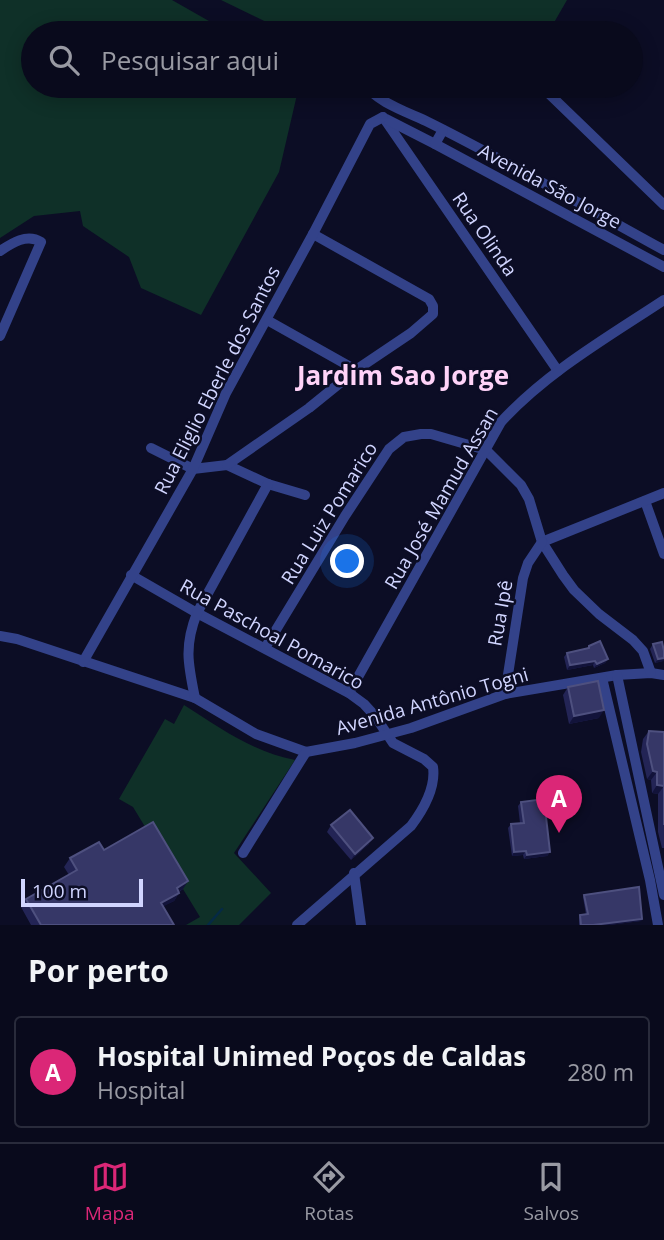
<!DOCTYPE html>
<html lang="pt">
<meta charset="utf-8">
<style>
body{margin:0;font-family:"Open Sans",sans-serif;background:#121325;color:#f1f3f6}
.scale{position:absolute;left:21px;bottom:18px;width:122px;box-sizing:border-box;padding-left:7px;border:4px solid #d1d5ff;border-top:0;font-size:19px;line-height:24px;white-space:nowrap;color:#d1d5ff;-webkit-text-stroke:5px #0c0d25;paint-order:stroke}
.you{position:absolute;left:348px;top:562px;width:24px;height:24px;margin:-18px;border:5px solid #fff;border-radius:50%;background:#1a73e8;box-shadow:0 0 0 10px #1a73e833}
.badge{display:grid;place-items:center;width:46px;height:46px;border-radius:50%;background:#db2777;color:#fff;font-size:23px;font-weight:700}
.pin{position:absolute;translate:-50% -58px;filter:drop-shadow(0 2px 4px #0008)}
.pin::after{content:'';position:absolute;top:37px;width:24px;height:21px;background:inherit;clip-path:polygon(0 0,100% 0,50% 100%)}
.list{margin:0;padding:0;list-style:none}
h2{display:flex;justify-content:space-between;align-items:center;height:91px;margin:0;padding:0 28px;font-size:30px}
h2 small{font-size:23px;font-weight:400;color:#999aa3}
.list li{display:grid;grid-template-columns:46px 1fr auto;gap:21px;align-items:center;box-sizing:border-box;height:112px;margin:0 14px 14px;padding:0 14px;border:2px solid #292b3b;border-radius:7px}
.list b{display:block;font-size:26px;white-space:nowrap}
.list p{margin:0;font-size:23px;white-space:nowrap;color:#999aa3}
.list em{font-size:23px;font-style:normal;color:#999aa3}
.icon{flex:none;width:38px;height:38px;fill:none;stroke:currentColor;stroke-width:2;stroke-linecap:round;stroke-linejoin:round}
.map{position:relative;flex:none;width:664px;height:925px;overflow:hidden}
.search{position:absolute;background:#090a1c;box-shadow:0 4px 18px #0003;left:21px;right:21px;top:21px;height:77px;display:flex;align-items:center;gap:18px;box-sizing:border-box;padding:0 24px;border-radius:38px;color:#999aa3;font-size:26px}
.sheet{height:217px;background:#090a1c}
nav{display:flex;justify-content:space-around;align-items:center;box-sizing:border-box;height:98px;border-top:2px solid #292b3b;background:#090a1c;font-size:19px;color:#999aa3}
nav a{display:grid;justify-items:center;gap:4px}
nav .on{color:#db2777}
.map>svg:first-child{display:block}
.green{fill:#0f3028}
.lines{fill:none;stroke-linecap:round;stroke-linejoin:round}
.stream{stroke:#052a46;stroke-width:2.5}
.minor{stroke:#334289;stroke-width:10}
.wall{fill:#232455}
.shaded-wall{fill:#12133a}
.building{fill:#363767;stroke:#4e507f;stroke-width:2}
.labels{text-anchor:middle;stroke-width:5;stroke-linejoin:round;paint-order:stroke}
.street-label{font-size:19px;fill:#d1d5ff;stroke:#0c0d25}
.district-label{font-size:26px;font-weight:bold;fill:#ffd3f8;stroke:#0c0d25}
</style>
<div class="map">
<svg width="664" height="925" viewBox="0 0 664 925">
<rect width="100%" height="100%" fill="#0c0d25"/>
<g class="green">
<polygon points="0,0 172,0 230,33 33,33 33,86 299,86 279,172 201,315 141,288 129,257 83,226 80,211 34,216 0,238"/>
<polygon points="221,0 567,0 548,33 289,33"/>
<path d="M184,705C220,728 253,752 295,760L234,853L271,893L239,925H186L200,917L133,807L119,799L165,719L174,724Z"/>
</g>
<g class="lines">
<polyline class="stream" points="208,925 222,909"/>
<g class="minor">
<path d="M368,86C372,100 412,114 426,121C507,161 585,207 664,250"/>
<polyline points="538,86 545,90 664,205"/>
<polyline points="383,117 558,371"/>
<polyline points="386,119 435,144"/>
<polyline points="443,130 435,144 664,267"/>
<path d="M0,251C12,243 27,233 41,242L0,336"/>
<polyline points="267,320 356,370"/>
<polyline points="151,448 193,469 227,465 268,484 305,495"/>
<polyline points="227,465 309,408 356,370 411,333 433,314 433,306 429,299 313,234"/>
<polyline points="645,501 664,554"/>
<polyline points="542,542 664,493"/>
<path d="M131,575L197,613L349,693L364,704L375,716L393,743L424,759L433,767C436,788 423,810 411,826L297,925"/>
<polyline points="0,636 17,639 195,698 256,734 306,752 355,743 411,728 505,694 617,675 651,673 664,675"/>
<polyline points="265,648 345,516 389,449 404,437 421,434 431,434 486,450 521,485 529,499 542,542 563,575 574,590 599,614 633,640 643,651 651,673"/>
<polyline points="83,662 193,469 226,393 313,234 370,124 383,117"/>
<polyline points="617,675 664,895"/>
<polyline points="602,678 650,880 658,925"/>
<path d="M349,693L501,422C547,372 608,337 664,300"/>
<polyline points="505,694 523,578 528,563 542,542"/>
<path d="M195,698C188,664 184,646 197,613L268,484"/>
<polyline points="243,853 306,752"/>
<polyline points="354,873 361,925"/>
</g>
</g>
<g class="wall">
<polygon points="653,644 664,651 664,659 663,661 655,663 650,649"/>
<polygon points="589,646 608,659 605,663 594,668 593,665 567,670 564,657 567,653 587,648"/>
<polygon points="568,687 599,718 569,724 563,695"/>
<polygon points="649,731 664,732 664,848 662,848 658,832 658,794 652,793 651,780 647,779 641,752 643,739"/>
<polygon points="521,802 550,852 547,856 524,859 523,855 512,856 508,828 511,824 520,823 518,806"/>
<polygon points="331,825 369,844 351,860 327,832"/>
<polygon points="104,850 183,889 179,892 179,893 174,901 163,906 174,925 31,925 21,907 26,899 69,875 64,867 70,858"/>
<polygon points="584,895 642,919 641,921 609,925 579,925 579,917 580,915 586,915 583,897"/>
</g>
<g class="shaded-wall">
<polygon points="664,658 663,661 655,663 658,659"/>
<polygon points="608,659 605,663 594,668 597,664"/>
<polygon points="595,661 593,665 567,670 570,665"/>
<polygon points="604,710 599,718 569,724 574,716"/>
<polygon points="653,771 657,772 651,780 647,779"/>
<polygon points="657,785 664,786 658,794 652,793"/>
<polygon points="373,838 369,844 351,860 355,854"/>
<polygon points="526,851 523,855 512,856 514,852"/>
<polygon points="550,852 547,856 524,859 527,855"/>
<polygon points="188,881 183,889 171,896 177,888"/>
<polygon points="179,893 174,901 155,911 161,903"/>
<polygon points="642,919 641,921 609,925 593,925"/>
</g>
<g class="building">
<polygon points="600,641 608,659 597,664 595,661 570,665 567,653 589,648 589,646"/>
<polygon points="662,642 664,651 664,658 658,659 653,644"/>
<polygon points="598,681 604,710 574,716 568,687"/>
<polygon points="649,731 664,732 664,825 664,786 657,785 657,772 653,771 647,744"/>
<polygon points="544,799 550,852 527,855 526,851 514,852 511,824 524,823 521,802"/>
<polygon points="350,810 373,838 355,854 331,825"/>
<polygon points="153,822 188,881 177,888 179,893 161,903 174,925 41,925 26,899 77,870 70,858 99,842 104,850"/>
<polygon points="639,887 642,919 593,925 581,925 580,915 588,914 584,895"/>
</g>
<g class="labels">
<g class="street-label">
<text transform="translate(550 186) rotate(28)" y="7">Avenida São Jorge</text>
<text transform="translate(485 234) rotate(55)" y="7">Rua Olinda</text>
<text transform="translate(217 380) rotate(-63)" y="7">Rua Eliglio Eberle dos Santos</text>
<text transform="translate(441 498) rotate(-60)" y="7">Rua José Mamud Assan</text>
<text transform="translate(329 513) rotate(-58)" y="7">Rua Luiz Pomarico</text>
<text transform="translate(500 613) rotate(-80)" y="7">Rua Ipê</text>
<text transform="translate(272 634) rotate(29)" y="7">Rua Paschoal Pomarico</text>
<text transform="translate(432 701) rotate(-16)" y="7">Avenida Antônio Togni</text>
</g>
<g class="district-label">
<text x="403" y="385">Jardim Sao Jorge</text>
</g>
</g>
</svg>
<div class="scale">100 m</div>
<div class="you"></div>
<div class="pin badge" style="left:559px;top:833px">A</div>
<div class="search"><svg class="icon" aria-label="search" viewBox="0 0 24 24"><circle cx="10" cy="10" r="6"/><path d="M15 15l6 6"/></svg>Pesquisar aqui</div>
</div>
<section class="sheet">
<h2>Por perto<small></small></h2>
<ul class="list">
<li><span class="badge">A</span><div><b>Hospital Unimed Poços de Caldas</b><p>Hospital</p></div><em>280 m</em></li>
</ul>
</section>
<nav>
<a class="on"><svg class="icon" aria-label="map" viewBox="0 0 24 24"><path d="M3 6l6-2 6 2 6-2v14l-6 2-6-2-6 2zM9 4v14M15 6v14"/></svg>Mapa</a>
<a><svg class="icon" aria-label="directions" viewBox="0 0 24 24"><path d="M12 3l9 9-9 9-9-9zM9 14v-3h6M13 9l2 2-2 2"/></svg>Rotas</a>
<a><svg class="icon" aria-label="saved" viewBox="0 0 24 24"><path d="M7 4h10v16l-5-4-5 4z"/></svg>Salvos</a>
</nav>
